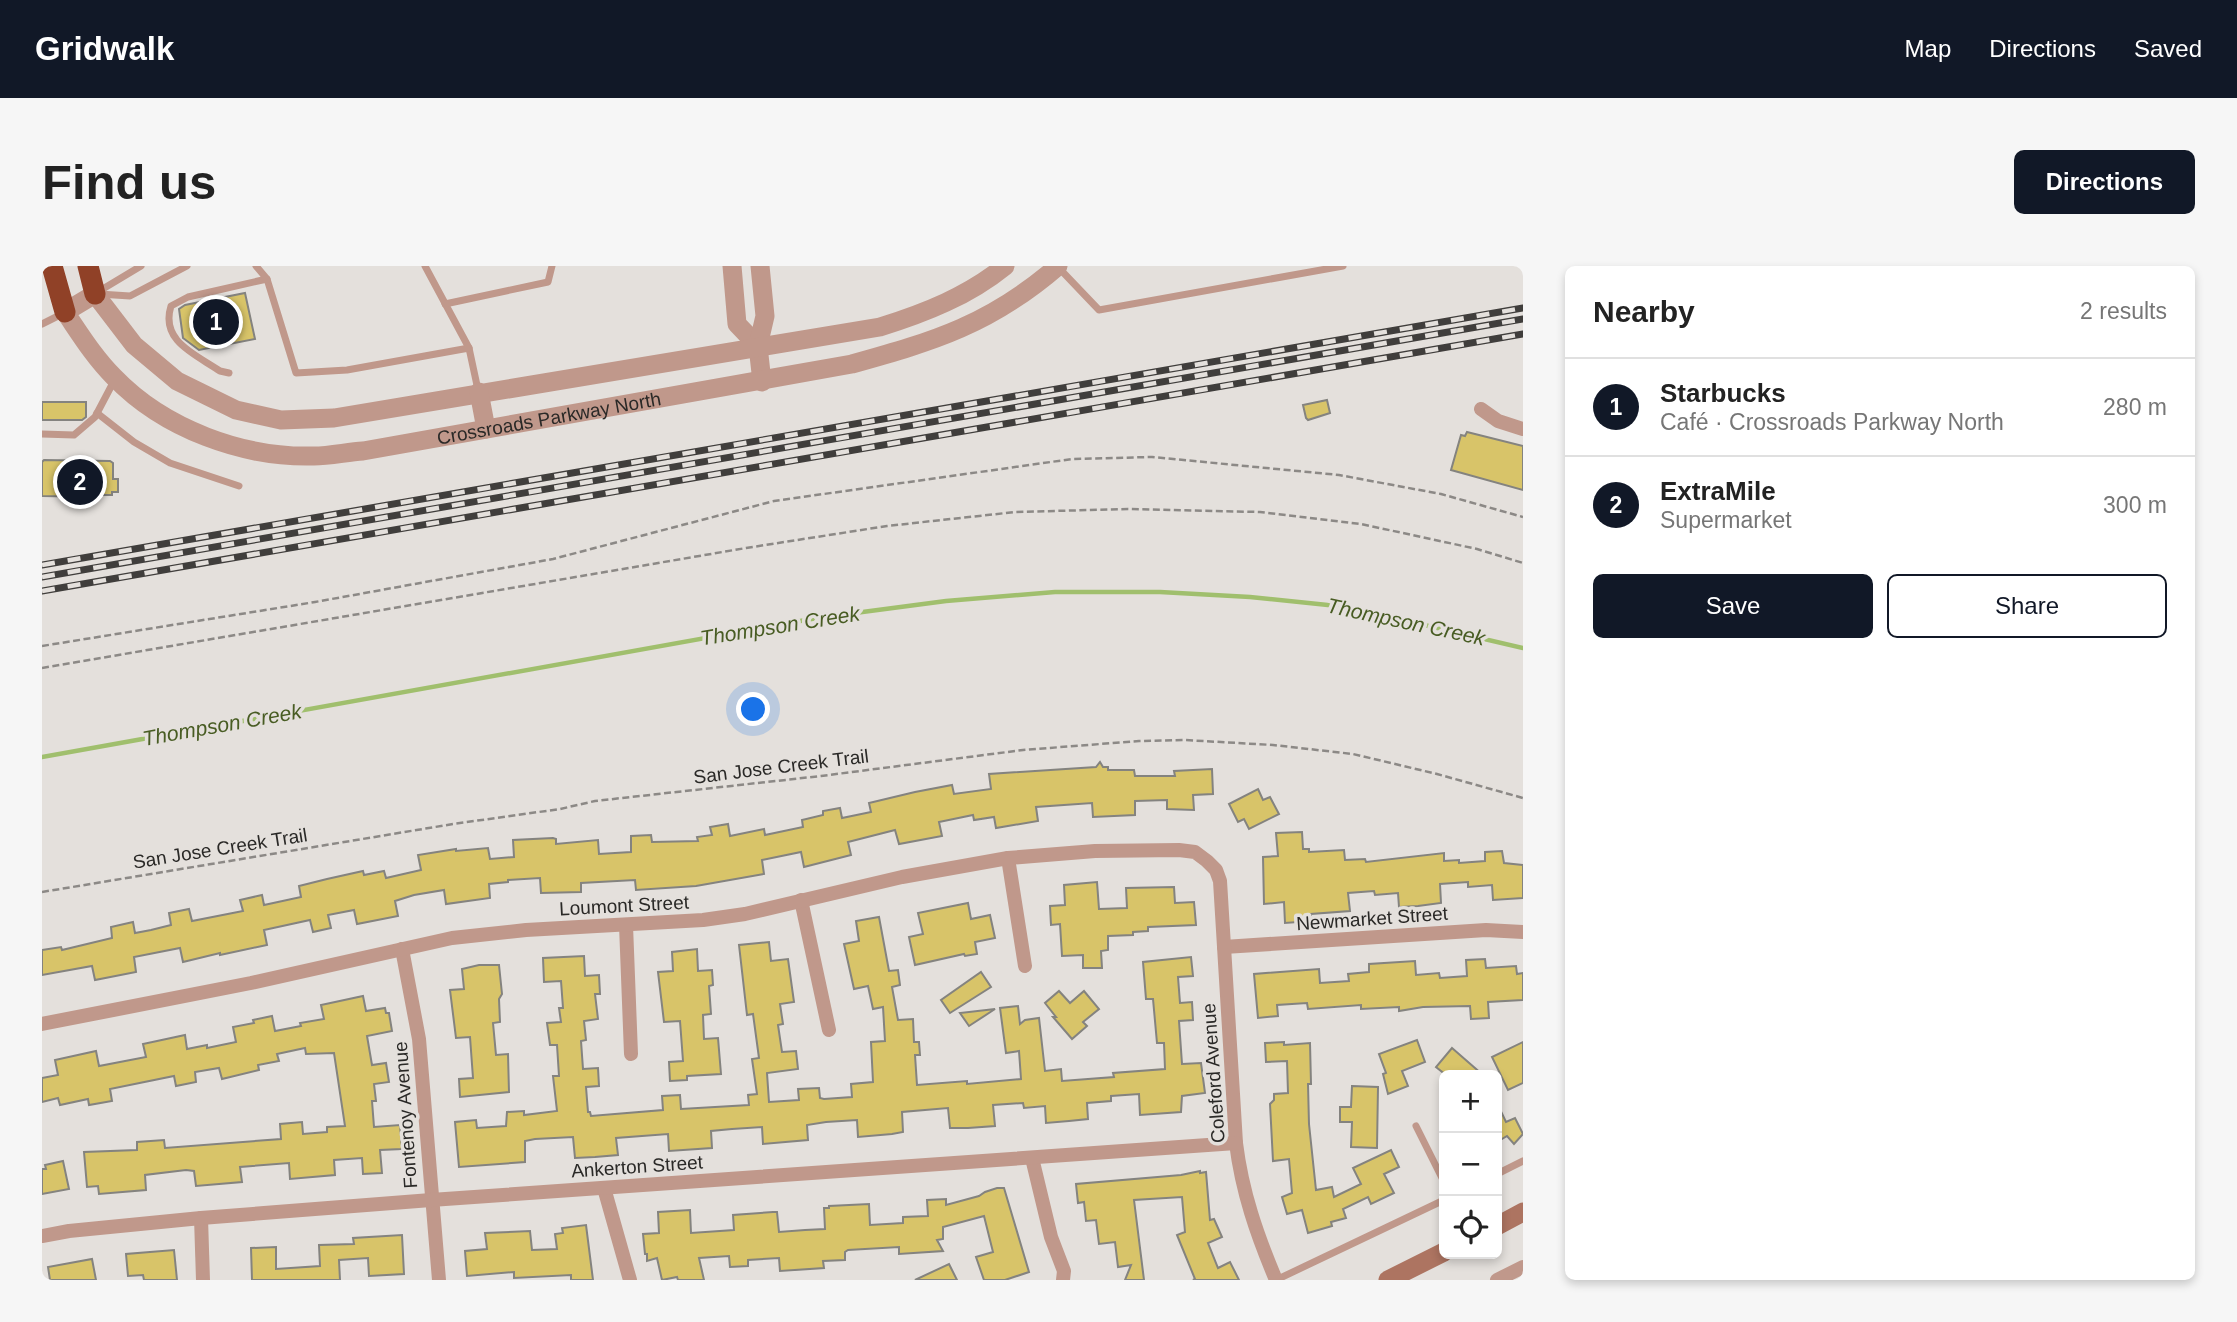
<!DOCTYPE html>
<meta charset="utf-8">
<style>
body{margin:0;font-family:Helvetica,sans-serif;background:#f6f6f6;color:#222}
.controls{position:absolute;right:21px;bottom:21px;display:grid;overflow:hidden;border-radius:10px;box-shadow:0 4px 10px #0003}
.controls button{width:63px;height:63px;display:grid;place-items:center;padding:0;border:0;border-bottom:2px solid #e0e0e0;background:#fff;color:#222;font:35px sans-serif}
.you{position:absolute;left:712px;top:444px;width:24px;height:24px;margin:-18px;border:5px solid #fff;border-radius:50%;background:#1a73e8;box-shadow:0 0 0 10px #1a73e833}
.badge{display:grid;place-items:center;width:46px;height:46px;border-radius:50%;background:#111827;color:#fff;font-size:23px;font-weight:700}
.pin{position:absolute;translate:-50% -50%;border:4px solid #fff;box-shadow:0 2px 7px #0006}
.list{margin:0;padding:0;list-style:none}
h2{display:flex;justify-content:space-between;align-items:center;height:91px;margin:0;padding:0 28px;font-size:30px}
h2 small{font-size:23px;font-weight:400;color:#767676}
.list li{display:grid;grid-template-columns:46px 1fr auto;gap:21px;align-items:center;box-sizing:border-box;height:98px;padding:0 28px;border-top:2px solid #e0e0e0}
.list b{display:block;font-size:26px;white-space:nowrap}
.list p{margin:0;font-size:23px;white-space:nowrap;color:#767676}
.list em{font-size:23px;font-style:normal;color:#767676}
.actions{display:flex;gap:14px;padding:21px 28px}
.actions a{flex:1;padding:16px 0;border:2px solid #111827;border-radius:10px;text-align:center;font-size:24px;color:#111827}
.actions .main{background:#111827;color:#fff}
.icon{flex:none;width:38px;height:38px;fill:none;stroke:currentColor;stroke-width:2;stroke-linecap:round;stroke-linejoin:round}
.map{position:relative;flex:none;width:1481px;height:1014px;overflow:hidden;border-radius:10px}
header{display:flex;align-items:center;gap:42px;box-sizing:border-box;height:98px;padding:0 35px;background:#111827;color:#fff}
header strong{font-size:33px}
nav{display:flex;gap:38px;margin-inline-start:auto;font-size:24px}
.intro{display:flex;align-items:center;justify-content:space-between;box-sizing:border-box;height:168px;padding:0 42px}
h1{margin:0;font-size:49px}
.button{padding:18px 32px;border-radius:10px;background:#111827;color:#fff;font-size:24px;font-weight:700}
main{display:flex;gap:42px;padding:0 42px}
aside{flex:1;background:#fff;border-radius:10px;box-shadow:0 4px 10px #0003}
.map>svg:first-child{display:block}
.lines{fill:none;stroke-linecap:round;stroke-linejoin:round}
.stream{stroke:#a0bf6d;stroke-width:4.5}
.building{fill:#d8c469;stroke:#84837f;stroke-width:2}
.path{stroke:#8c8986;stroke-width:2.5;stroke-dasharray:7 3.5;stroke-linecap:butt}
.service{stroke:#c0988b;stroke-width:7}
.minor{stroke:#c0988b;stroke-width:14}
.tertiary{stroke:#c0988b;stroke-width:19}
.secondary{stroke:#ad7461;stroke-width:19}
.motorway{stroke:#904127;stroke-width:21}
.rail-casing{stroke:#403e3c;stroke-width:7}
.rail{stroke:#e4e0dc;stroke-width:4.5;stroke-dasharray:13;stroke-linecap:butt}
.labels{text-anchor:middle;stroke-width:7;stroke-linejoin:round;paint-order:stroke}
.street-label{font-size:19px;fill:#2a2927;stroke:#e4e0dc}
.water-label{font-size:21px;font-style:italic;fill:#485c23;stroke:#e4e0dc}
</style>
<header>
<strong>Gridwalk</strong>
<nav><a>Map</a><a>Directions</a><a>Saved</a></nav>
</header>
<div class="intro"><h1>Find us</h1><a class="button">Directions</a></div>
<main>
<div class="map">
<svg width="1481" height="1014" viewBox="0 0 1481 1014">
<rect width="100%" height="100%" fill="#e4e0dc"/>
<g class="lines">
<polyline class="stream" points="0,491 775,352 904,335 1013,326 1118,326 1208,331 1305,341 1481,382"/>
</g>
<g class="building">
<polygon points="203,27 213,73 157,84 141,72 137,43 143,39"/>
<polygon points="1285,134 1288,147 1266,154 1264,152 1261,139"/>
<polygon points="0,136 44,136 44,151 40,154 0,154"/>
<polygon points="1425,166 1481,180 1481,224 1409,204 1419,169 1423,170"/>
<polygon points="2,194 68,195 71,197 71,213 76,213 76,226 70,226 70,229 54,229 54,231 0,230 0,196"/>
<polygon points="1058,496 1061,501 1066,501 1066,504 1092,504 1093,510 1133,510 1132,505 1170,503 1171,528 1151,529 1152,544 1125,543 1125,534 1093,535 1093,549 1051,551 1050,537 994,541 996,555 954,562 952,551 932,554 931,549 897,556 900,570 857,578 853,564 806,576 809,589 762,601 759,586 720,594 722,608 654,620 594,624 593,614 539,617 539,626 499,627 498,612 466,614 466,616 447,618 448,632 404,638 402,624 372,629 353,635 356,650 315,658 312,644 286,649 289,662 271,666 268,654 222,664 225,679 178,689 178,687 141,696 138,682 92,691 94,706 53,714 50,700 0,709 0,684 19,681 20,684 70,672 69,661 91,656 93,667 109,664 129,659 127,647 147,643 150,655 201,645 198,634 220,629 222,639 259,631 257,620 285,613 321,605 322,609 342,605 344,612 379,604 376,589 414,583 414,585 446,582 448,593 472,591 471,574 511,572 514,573 514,578 556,574 557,588 589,586 589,570 609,569 610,576 656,575 655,571 670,569 668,561 686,558 688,570 722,563 723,569 761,561 760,554 781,549 781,545 798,542 800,552 829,546 827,537 873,526 910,519 912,528 949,523 947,508 1054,501"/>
<polygon points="1216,523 1221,534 1228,531 1237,548 1207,563 1202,553 1196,556 1187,538"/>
<polygon points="1260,566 1261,583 1267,583 1267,586 1302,584 1303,594 1323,593 1324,596 1402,587 1402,595 1417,594 1417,597 1443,595 1443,586 1460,585 1462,597 1481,599 1481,632 1451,634 1450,619 1426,621 1426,616 1398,618 1399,637 1376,640 1357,641 1356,627 1333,629 1332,625 1306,627 1308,645 1269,648 1269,655 1243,657 1242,636 1222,638 1221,591 1236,590 1234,567"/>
<polygon points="1055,616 1057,643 1085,642 1084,622 1132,621 1133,637 1152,636 1154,659 1106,661 1106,665 1091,666 1091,669 1066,670 1066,684 1059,685 1060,702 1041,702 1041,689 1020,690 1018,658 1009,659 1008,640 1023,639 1022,619"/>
<polygon points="926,637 929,653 948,649 953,672 933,676 935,688 923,690 922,688 873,699 867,671 881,668 876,647"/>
<polygon points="837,651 847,705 856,704 858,719 850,721 856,754 871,753 872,776 877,776 878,789 873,789 875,819 925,815 925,818 979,813 977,785 964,787 958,742 976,740 978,758 983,754 997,752 1003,805 1019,803 1020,815 1072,811 1071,807 1123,803 1122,777 1115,777 1111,733 1104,733 1101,696 1149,691 1151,710 1136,711 1138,737 1150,736 1151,754 1137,755 1140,798 1159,797 1163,827 1140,830 1139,846 1098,849 1097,828 1069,830 1069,835 1045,837 1046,853 1027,855 1004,857 1003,840 982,842 981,837 951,839 953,860 926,862 908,862 906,842 860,846 861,866 850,868 816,871 815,854 784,856 765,859 766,874 721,878 720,861 690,863 669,865 670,882 627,885 626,868 574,872 576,889 553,891 533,892 531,871 493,873 483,875 483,896 417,901 413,856 434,854 435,862 464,860 465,846 482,845 482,849 515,845 511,810 517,810 515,779 508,779 505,757 519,756 517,742 521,742 519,715 502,716 501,692 542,690 543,710 557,709 558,728 553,728 556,753 542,755 544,774 539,775 541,803 556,802 557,820 544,821 546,846 548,846 549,850 621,844 620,830 638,829 639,843 707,839 706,829 715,828 710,793 717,792 711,748 705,749 697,679 727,676 729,695 746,693 752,736 738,738 741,758 736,759 740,786 754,785 756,803 725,807 727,836 757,834 756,823 777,822 778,832 782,833 810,831 809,818 831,816 829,776 843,775 841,741 831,743 826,720 812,723 802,678 817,675 814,655"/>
<polygon points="655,683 656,705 670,704 671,719 667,720 669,748 661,749 662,773 676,772 679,808 645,810 645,814 628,815 627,796 641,795 638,755 622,756 616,706 631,705 630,686"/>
<polygon points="1443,693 1444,702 1474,700 1475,708 1481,707 1481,734 1446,736 1447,752 1429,753 1428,740 1381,741 1357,745 1357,741 1319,743 1319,739 1266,743 1265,737 1235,739 1236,750 1216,752 1212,708 1277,703 1278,717 1307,715 1306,708 1327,706 1327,698 1373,695 1374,709 1397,707 1398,712 1425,710 1424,694"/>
<polygon points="437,699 457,699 460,728 457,733 458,756 451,757 454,789 466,788 467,826 418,831 417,813 431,812 428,771 414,772 408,724 422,723 420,703"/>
<polygon points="939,706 949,721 908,747 899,734"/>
<polygon points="1017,725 1028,737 1042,725 1057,743 1041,756 1045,760 1030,773 1011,751 1014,751 1003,737"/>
<polygon points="321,730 324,745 343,742 344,747 347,747 350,765 325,770 330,799 344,797 347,816 332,818 334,835 330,835 332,861 358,859 360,883 338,884 340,907 321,908 320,892 292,894 293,909 248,913 247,897 198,901 200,916 154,920 152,905 144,904 103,909 104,924 57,928 56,920 45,921 42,886 95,884 95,876 122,874 123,882 239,873 238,858 260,856 261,868 285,866 285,861 303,860 292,787 264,788 263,782 235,788 237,795 216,799 217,804 180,813 177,802 153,806 154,816 134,820 132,810 68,823 70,835 47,839 46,833 18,839 16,832 0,836 0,812 16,809 13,794 54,785 57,800 104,791 101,778 143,769 145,783 165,779 165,782 194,776 191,761 212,757 211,754 230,750 233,765 259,760 258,757 282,753 279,739"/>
<polygon points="953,743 927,760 918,747"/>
<polygon points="1375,774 1383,796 1360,805 1366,820 1346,828 1341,808 1344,807 1337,788"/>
<polygon points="1242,776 1242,779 1268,777 1269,818 1266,818 1267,858 1274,924 1290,921 1292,931 1319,918 1311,902 1349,884 1357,901 1342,908 1352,927 1329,938 1326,931 1301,943 1304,952 1289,956 1290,960 1266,967 1260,944 1245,948 1240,931 1250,927 1247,893 1231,895 1228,838 1232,834 1232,828 1246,827 1245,795 1224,796 1223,777"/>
<polygon points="1481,776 1481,817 1466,824 1450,791"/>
<polygon points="1410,782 1441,809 1404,809 1394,801"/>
<polygon points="1310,820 1336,821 1335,882 1309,881 1310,856 1298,856 1298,841 1309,841"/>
<polygon points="1455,837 1464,856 1473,852 1481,868 1472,878 1465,870 1455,876"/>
<polygon points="21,895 27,923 0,928 0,903 4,903 3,899"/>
<polygon points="1158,905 1158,907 1164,906 1168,954 1172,953 1180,971 1166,977 1176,1002 1188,996 1197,1014 1151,1014 1153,1013 1135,969 1143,966 1140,931 1092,934 1102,1014 1083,1014 1089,999 1076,1001 1073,976 1057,978 1054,954 1044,955 1042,936 1036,937 1034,918 1139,909"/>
<polygon points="955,922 962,922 987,1006 963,1014 942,1014 934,991 951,986 942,950 901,961 901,973 895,974 901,985 857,988 857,981 806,984 803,986 803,994 781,995 782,1002 738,1005 737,992 706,994 706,1000 688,1001 687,990 657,992 662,1014 636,1014 635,1011 620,1014 615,992 605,995 605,988 603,988 601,968 617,967 616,946 648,944 649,967 692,964 691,949 731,946 735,946 737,966 763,964 783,963 782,942 787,942 787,940 827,938 828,959 861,957 861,951 886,950 885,934 904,933 904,939 937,930 943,926"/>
<polygon points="544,959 551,1014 529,1014 529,1009 472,1012 472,1006 425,1010 423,985 445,983 443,967 488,965 490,984 515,983 513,968 521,967 520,962"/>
<polygon points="360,969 362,1008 327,1010 326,992 297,994 298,1014 210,1014 209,982 234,981 234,1003 278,1000 277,979 312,978 311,972"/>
<polygon points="132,984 135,1014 102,1014 101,1009 86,1010 84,988"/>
<polygon points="50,993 54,1014 8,1014 6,1001"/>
<polygon points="907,998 915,1014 873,1014"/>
</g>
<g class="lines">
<g class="path">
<polyline points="0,380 273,336 511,293 732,235 1030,193 1110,191 1297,209 1399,228 1481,251"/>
<polyline points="0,402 704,282 845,260 973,246 1086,243 1218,246 1319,258 1435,283 1481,297"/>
<polyline points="0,626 411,558 518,543 553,535 779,510 981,484 1097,475 1143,474 1231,479 1311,488 1395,508 1481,532"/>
</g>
<g class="service">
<polyline points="214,0 225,13 254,107 305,104 427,82 436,124"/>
<polyline points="383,0 427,82"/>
<polyline points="1016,1 1057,44 1301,0"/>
<polyline points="54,27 99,0"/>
<polyline points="57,28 88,30 145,0"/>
<polyline points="403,38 506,16 510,0"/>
<polyline points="0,58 20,48"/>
<path d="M187,107L178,105C153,88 118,75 129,40L146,31L225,13"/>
<polyline points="55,147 92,176 128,197 197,220"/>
<polyline points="0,168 32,169 53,151 73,113"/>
<polyline points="1374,860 1402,916"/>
<polyline points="1455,908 1481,895"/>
<polyline points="1234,1014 1402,934"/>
</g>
<g class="minor">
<polyline points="1439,143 1456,155 1481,163"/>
<polyline points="966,592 983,700"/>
<polyline points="759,634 787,764"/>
<polyline points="584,659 589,788"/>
<polyline points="1182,681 1444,664 1481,666"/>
<polyline points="360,683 377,773 397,1014"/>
<path d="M0,758L209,717L410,672L484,664L661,654L703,648L860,611L966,592L1053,585L1137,584L1153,586L1165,595L1174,604L1178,615L1194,877C1200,926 1215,969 1234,1014"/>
<polyline points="990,892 1009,971 1022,1005 1021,1014"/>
<polyline points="562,922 588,1014"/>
<polyline points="159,952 161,1014"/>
<polyline points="0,970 27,965 159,952 389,934 1194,877"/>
<polyline points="1455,1014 1481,1001"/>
</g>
<g class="tertiary">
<polyline points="690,0 695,58 716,80"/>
<polyline points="718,0 723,50 716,80 720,116"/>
<path id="s1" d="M963,0C926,30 883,47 838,61L292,152L239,154L194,144L135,115L92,79L53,28L23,46C38,68 52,91 72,111C122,163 201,192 272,190C288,190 305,186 321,185L810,98C893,75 949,58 1016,0"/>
<polyline points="437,126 444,163"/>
</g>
<g class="secondary">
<polyline points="1455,960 1481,946"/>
<polyline points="1346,1014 1402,986"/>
</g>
<g class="motorway">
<polyline points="10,0 23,46"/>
<polyline points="46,0 53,28"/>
</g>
<g class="rail-casing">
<g id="rail">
<polyline points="0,299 1481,42"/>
<polyline points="0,311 1481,53"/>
<polyline points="0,325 1481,68"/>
</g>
</g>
<use href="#rail" class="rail"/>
</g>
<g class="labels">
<g class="street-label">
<text dy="7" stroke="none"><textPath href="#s1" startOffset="1554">Crossroads Parkway North</textPath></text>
<text transform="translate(739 500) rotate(-7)" y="7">San Jose Creek Trail</text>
<text transform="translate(178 582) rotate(-9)" y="7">San Jose Creek Trail</text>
<text transform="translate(582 639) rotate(-3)" y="7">Loumont Street</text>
<text transform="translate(1330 652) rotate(-4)" y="7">Newmarket Street</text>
<text transform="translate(1171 807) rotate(-94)" y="7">Coleford Avenue</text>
<text transform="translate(363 849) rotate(-94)" y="7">Fontenoy Avenue</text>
<text transform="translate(595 900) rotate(-4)" y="7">Ankerton Street</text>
</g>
<g class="water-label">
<text transform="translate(1364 356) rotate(12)" y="7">Thompson Creek</text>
<text transform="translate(738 360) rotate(-9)" y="7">Thompson Creek</text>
<text transform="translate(180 459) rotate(-10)" y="7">Thompson Creek</text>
</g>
</g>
</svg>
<div class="controls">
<button>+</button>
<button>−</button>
<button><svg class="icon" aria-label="locate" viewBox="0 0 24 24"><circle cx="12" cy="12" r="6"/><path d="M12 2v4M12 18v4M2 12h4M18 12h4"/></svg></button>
</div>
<div class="you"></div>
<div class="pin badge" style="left:174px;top:56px">1</div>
<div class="pin badge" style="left:38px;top:216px">2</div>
</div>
<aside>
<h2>Nearby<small>2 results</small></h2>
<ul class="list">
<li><span class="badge">1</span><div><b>Starbucks</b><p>Café · Crossroads Parkway North</p></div><em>280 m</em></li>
<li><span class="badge">2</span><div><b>ExtraMile</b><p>Supermarket</p></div><em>300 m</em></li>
</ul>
<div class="actions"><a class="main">Save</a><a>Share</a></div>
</aside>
</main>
